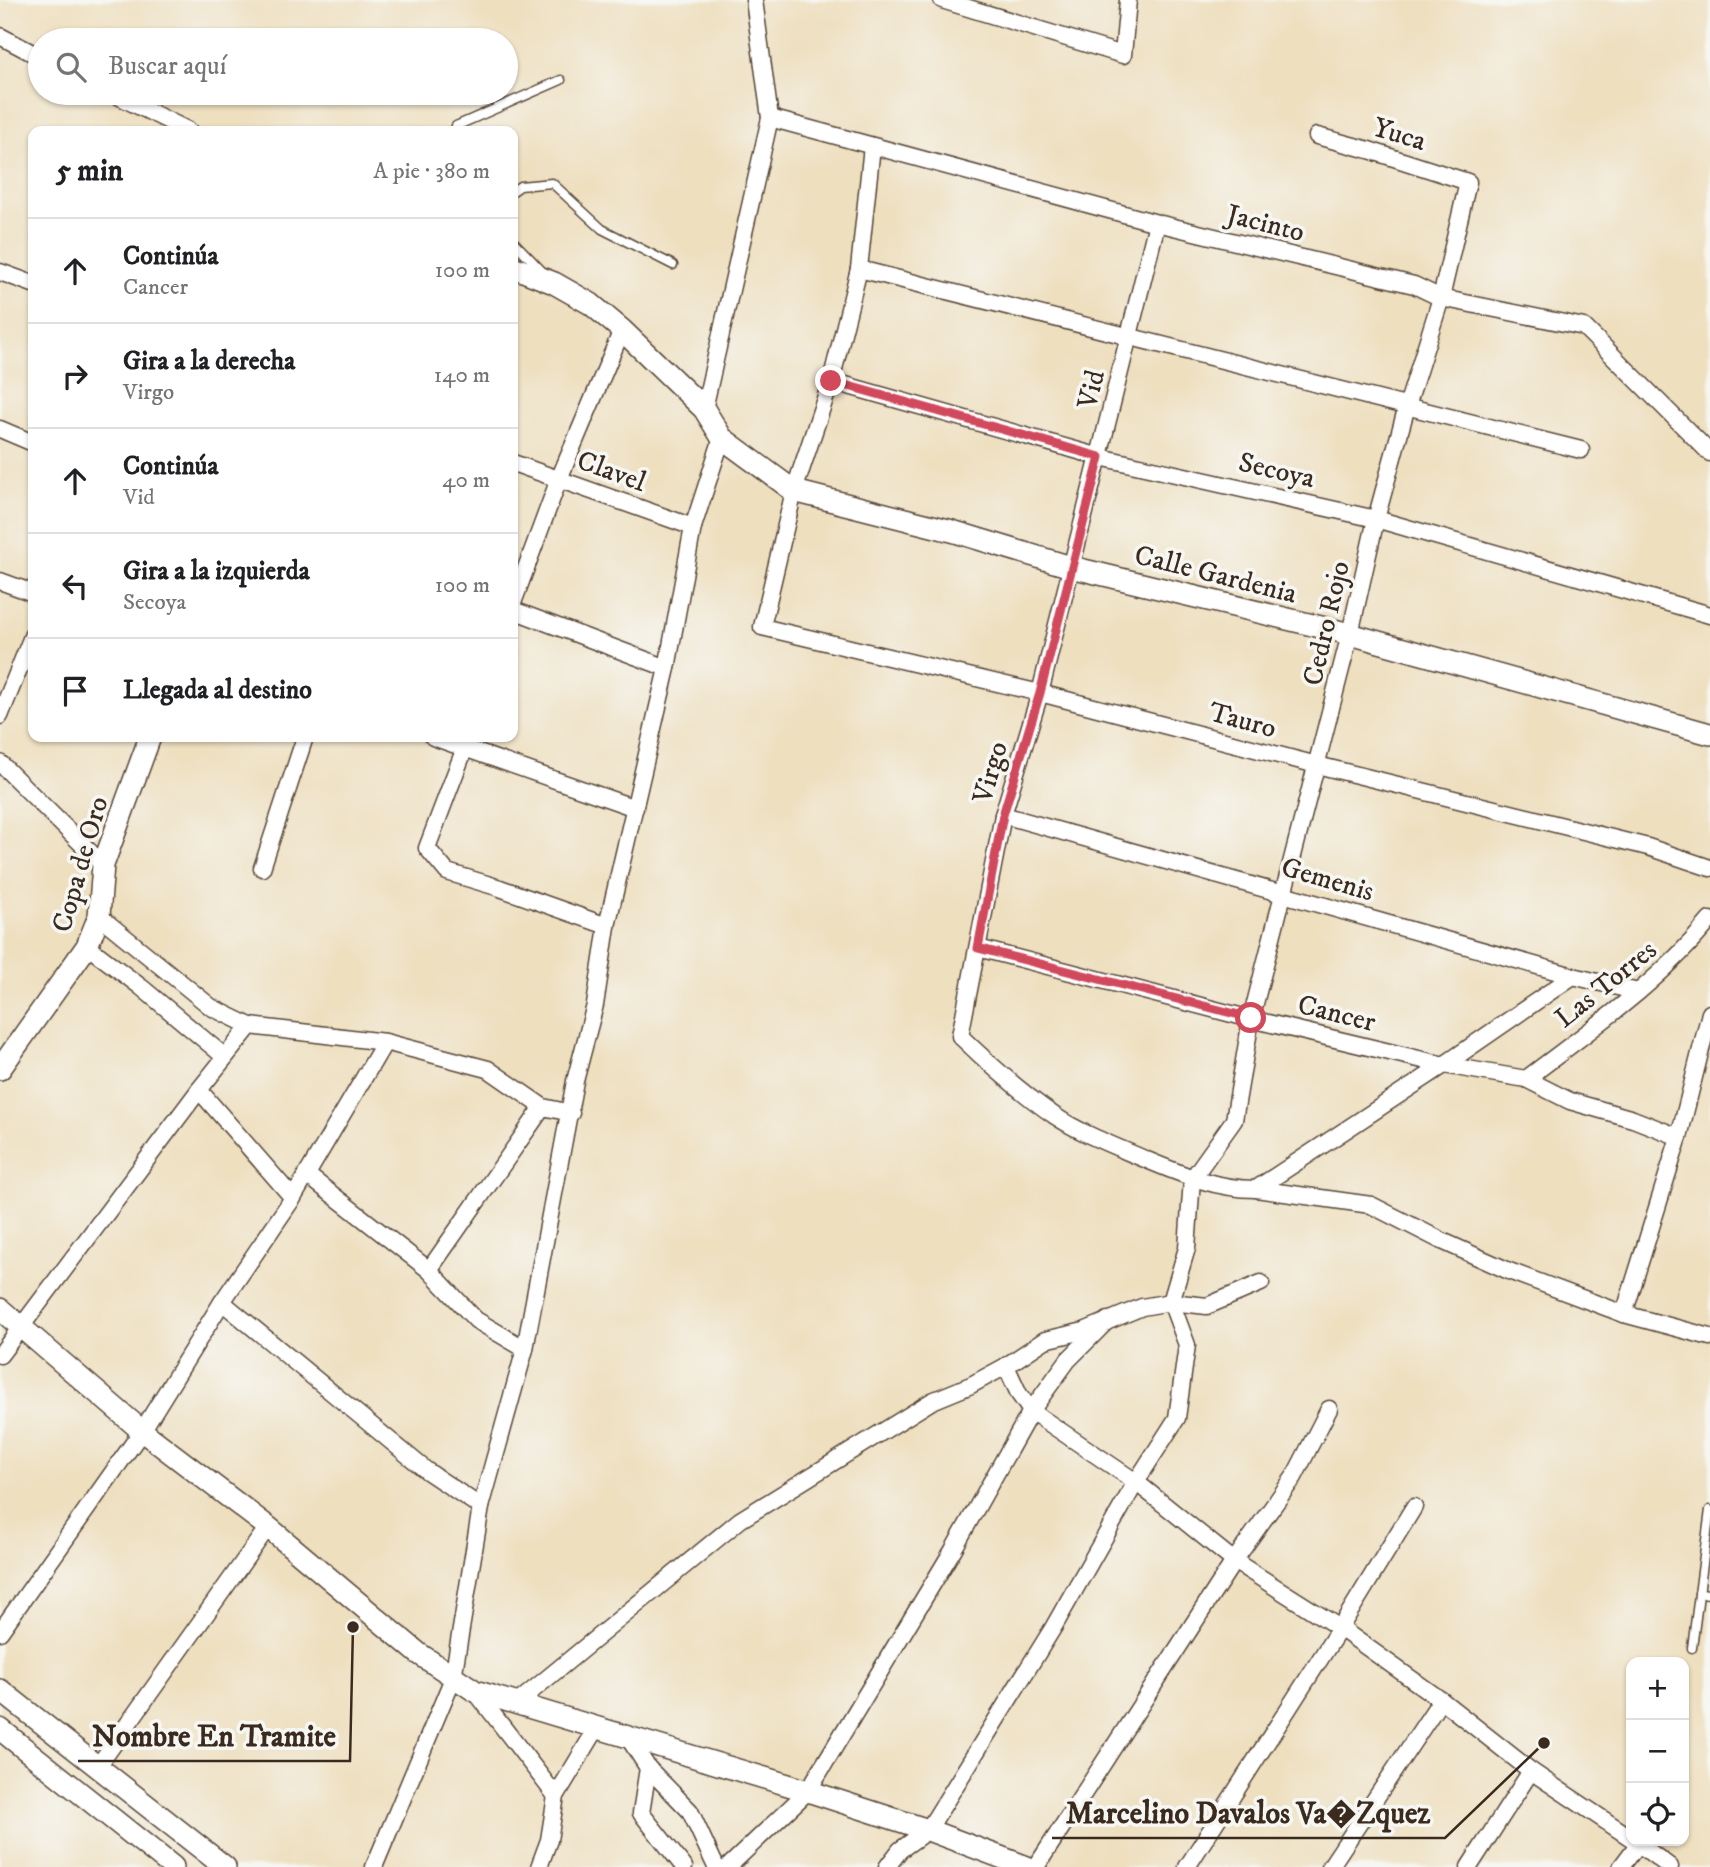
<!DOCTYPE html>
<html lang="es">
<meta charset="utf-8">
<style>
body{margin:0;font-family:"IM FELL DW Pica",serif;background:#f2f2f2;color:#202124}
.controls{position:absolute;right:21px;bottom:21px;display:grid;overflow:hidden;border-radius:14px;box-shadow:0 2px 5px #0004}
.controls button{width:63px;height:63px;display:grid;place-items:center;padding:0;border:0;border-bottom:2px solid #e0e0e0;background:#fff;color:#202124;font:35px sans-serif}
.stop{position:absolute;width:21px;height:21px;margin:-16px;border:5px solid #d1495b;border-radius:50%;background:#fff}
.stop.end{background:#d1495b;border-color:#fff;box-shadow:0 2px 7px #0008}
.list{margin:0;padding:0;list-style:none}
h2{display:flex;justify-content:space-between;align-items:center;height:91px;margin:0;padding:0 28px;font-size:30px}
h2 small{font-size:23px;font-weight:400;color:#757577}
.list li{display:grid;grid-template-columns:46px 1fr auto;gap:21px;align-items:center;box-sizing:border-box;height:105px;padding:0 28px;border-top:2px solid #e0e0e0}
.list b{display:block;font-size:26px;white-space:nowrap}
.list p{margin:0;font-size:23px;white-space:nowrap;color:#757577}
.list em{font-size:23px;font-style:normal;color:#757577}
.icon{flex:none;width:38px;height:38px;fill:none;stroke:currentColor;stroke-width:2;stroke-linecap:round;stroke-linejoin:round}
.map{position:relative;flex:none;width:1710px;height:1867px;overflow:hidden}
.search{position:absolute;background:#fff;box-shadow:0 2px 5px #0004;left:28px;top:28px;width:490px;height:77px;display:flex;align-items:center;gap:18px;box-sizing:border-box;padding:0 24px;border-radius:38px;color:#757577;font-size:26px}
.panel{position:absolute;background:#fff;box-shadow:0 2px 5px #0004;left:28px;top:126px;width:490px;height:616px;border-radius:14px}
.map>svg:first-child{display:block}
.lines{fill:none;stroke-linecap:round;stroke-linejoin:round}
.service-casing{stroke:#564536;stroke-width:11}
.minor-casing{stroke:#564536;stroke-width:19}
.tertiary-casing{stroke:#564536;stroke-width:24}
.service{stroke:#fff;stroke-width:8}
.minor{stroke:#fff;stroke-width:16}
.tertiary{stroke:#fff;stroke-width:21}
.route{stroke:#d1495b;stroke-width:9}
.labels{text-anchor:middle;stroke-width:7;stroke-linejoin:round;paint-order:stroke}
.street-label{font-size:28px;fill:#3b2a1e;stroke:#f6f6f2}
.leader{fill:none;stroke:#3b2a1e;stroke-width:2.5}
.callout-dot{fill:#3b2a1e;stroke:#f6f6f2;stroke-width:2.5}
.callout-label{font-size:30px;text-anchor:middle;font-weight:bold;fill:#3b2a1e;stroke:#f6f6f2;stroke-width:7;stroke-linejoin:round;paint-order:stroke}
</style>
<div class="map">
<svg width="1710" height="1867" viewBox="0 0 1710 1867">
<rect width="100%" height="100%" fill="#f6f6f2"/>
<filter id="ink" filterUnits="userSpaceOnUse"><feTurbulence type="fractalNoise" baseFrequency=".0143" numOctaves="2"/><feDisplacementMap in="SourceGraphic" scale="14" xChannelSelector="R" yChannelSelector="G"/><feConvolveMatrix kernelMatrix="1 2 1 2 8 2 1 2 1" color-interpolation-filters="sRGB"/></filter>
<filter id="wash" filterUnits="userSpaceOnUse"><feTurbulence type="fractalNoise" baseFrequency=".00686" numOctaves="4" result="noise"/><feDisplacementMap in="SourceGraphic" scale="28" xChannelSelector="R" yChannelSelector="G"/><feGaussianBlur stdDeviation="1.57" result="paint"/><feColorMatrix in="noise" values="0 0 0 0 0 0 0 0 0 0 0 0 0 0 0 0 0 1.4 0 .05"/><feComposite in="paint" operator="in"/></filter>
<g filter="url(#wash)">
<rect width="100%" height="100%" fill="#eedfbf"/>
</g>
<g filter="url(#ink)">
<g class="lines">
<g class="service-casing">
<g id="service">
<polyline points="454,131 456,126 561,80"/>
<polyline points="513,191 520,186 552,183 602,229 673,265"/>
<polyline points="513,241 542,271"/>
<polyline points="1699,1593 1710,1594"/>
<polyline points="1692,1648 1710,1510"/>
</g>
</g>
<g class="minor-casing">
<g id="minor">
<polyline points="942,0 1123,55 1128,0"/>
<polyline points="0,36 40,57"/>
<polyline points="112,93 189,131"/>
<polyline points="770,118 1157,223 1414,285 1441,298 1584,327 1710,453"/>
<polyline points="872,146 859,269 831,381 794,491 762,627 1040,693 1317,765 1648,847 1710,868"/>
<path d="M1157,223L1040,693L1003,815L960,1036C990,1065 1020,1092 1055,1116C1082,1134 1117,1147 1147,1160C1183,1175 1217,1189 1256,1189L1371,1205L1440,1240L1509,1271L1624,1314L1710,1337"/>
<polyline points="859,269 1581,450"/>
<polyline points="0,272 33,284"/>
<polyline points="831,381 1100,457 1376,519 1710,615"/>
<polyline points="704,409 770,118 754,0"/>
<polyline points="0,429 33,443"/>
<polyline points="513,463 693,527"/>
<polyline points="0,581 33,593"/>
<polyline points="513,603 559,479 622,330"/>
<polyline points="513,610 667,668"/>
<polyline points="0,716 33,634"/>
<polyline points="433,737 635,808"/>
<polyline points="469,737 427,848 447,872 500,888 607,926"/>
<polyline points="0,763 103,865"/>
<polyline points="1003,815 1573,976 1638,992"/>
<polyline points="262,868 305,737"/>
<polyline points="99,916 211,1007 250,1026 385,1042 488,1069 543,1107 571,1113"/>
<polyline points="87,946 141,987 225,1057"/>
<polyline points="978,948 1251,1019 1444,1065 1526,1079 1570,1101 1633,1119 1679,1137"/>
<path d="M1526,1079C1590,1030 1659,983 1710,920"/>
<polyline points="199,1090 293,1198"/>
<polyline points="306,1174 429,1270 476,1320 525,1349"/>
<polyline points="1256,1189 1444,1065 1573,976"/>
<polyline points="429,1270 543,1107"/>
<polyline points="222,1302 427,1471 481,1507"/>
<polyline points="1624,1314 1679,1137 1710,1013"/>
<polyline points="0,1355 199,1090 250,1026"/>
<polyline points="1006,1366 1045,1340 1084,1331 1142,1307 1171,1302 1207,1306 1261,1283"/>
<polyline points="0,1632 142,1431 222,1302 293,1198 385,1042"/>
<polyline points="475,1691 556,1796"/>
<polyline points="517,1703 740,1520 932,1401 971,1385 1006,1366 1019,1394 1031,1411 1136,1482 1234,1561 1340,1628 1441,1700 1531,1771 1631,1838"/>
<polyline points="628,1737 648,1768 690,1811 716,1867"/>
<polyline points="98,1766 268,1527"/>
<polyline points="648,1768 641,1813 684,1867"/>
<polyline points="1635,1841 1670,1867"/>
<polyline points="374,1867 453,1678 481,1507 525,1349 575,1081 595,1005 607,926 667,668 693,527 722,438"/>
<polyline points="539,1867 549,1840 556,1796 597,1728"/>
<polyline points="728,1867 808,1791 953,1550 1031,1411 1068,1360 1108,1320"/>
<polyline points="887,1867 900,1850 928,1830 1053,1628 1136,1482 1177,1418 1187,1345 1171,1302 1187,1248 1192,1179 1234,1120 1251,1019 1350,634 1376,519 1407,406 1441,298 1468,182 1369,150 1317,136"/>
<polyline points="1036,1867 1234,1561 1294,1477 1329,1409"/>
<polyline points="1187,1867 1340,1628 1414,1507"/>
<polyline points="1330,1867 1441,1700"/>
<polyline points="1469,1867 1531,1771"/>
<polyline points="1621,1867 1639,1843"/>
</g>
</g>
<g class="tertiary-casing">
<g id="tertiary">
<polyline points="513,267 554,283 591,304 622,330 704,409 722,438 794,491 952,531 1071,567 1350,634 1710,734"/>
<polyline points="0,1069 87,946 99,916 103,865 150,737"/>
<polyline points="0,1309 142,1431 268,1527 418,1653 475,1691 808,1791 928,1830 1027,1867"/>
<polyline points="0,1690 225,1867"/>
<polyline points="0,1729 173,1867"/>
</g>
</g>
<use href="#service" class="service"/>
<use href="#minor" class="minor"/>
<use href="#tertiary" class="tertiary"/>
</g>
</g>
<g class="lines" filter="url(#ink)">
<polyline class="route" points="831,381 1100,457 1040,693 1003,815 978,948 1251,1018"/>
</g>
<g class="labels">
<g class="street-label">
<text transform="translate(1400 133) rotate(17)" y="10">Yuca</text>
<text transform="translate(1266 222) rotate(14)" y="10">Jacinto</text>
<text transform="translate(1090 389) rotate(-76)" y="10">Vid</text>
<text transform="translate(1277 469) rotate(13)" y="10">Secoya</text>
<text transform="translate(612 470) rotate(20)" y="10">Clavel</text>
<text transform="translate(1216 573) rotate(14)" y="10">Calle Gardenia</text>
<text transform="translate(1325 623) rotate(-77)" y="10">Cedro Rojo</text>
<text transform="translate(1243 719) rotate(15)" y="10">Tauro</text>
<text transform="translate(989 772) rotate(-74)" y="10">Virgo</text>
<text transform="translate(79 864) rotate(-74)" y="10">Copa de Oro</text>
<text transform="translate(1328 878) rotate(16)" y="10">Gemenis</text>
<text transform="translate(1605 983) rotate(-39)" y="10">Las Torres</text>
<text transform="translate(1337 1012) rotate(14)" y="10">Cancer</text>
</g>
</g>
<path class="leader" d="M353 1627L350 1761H78M1544 1743L1445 1838H1052"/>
<g class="callout-dot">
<circle cx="353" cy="1627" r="7"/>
<circle cx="1544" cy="1743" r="7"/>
</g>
<g class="callout-label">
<text x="214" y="1746">Nombre En Tramite</text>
<text x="1248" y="1823">Marcelino Davalos Va�Zquez</text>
</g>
</svg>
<div class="controls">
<button>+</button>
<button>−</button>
<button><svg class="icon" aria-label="locate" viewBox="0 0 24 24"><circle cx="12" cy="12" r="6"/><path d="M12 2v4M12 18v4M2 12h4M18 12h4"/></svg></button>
</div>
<div class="stop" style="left:1251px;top:1018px"></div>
<div class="stop end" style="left:831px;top:381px"></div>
<div class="search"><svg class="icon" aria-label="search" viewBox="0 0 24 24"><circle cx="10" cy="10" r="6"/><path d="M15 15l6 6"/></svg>Buscar aquí</div>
<section class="panel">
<h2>5 min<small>A pie · 380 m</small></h2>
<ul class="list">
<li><svg class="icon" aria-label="ahead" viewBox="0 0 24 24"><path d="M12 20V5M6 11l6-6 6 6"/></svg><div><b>Continúa</b><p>Cancer</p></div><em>100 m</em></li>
<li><svg class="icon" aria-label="right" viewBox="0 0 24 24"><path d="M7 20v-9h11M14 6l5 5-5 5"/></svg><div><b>Gira a la derecha</b><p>Virgo</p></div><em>140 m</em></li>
<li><svg class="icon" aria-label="ahead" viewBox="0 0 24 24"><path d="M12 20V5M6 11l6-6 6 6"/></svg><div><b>Continúa</b><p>Vid</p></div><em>40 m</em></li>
<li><svg class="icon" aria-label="left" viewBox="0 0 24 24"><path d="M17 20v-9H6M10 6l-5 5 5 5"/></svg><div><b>Gira a la izquierda</b><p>Secoya</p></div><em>100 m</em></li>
<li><svg class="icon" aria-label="arrive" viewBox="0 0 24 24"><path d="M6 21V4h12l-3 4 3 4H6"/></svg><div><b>Llegada al destino</b></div></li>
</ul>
</section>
</div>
